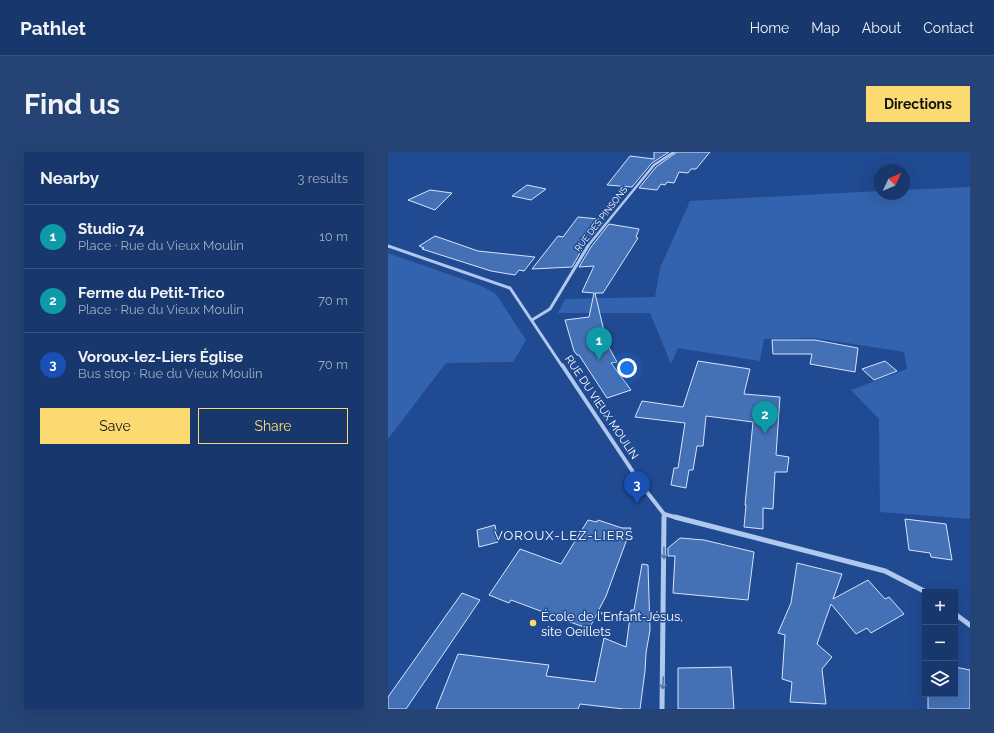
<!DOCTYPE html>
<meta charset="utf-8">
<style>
body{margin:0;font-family:Raleway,sans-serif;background:#254375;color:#f1f3f6}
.controls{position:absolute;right:12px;bottom:12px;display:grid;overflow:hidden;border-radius:0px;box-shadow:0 4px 16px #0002}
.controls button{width:36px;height:36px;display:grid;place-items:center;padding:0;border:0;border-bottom:1px solid #365280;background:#18386d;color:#f1f3f6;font:20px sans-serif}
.compass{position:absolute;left:486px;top:12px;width:36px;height:36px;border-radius:50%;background:#18386d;box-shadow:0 4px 16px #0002;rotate:46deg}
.you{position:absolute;left:239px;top:216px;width:14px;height:14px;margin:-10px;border:3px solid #fff;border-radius:50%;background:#1a73e8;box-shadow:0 0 0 6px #1a73e833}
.badge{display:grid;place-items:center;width:26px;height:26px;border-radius:50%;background:#fbdb71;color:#fff;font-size:13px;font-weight:700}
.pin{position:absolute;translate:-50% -33px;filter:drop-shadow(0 1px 2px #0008)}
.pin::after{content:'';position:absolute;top:21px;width:14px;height:12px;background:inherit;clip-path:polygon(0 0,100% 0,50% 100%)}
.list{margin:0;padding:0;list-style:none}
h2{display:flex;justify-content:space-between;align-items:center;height:52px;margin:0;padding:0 16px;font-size:17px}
h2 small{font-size:13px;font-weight:400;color:#9facc2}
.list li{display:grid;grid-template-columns:26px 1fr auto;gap:12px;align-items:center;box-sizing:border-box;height:64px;padding:0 16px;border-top:1px solid #365280}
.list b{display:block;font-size:15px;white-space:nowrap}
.list p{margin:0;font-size:13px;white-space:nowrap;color:#9facc2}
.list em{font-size:13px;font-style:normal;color:#9facc2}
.actions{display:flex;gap:8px;padding:12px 16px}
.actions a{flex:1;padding:9px 0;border:1px solid #fbdb71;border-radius:0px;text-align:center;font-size:14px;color:#fbdb71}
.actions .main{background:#fbdb71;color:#111}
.icon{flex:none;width:22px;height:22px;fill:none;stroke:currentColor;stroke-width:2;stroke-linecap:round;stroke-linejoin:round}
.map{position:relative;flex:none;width:582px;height:557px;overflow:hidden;border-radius:0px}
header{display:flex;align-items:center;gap:24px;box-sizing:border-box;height:56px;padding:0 20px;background:#18386d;border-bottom:1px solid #365280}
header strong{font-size:19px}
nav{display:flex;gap:22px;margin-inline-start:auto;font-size:14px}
.intro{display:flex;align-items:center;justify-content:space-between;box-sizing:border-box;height:96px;padding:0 24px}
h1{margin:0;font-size:28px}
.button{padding:10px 18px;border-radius:0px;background:#fbdb71;color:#111;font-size:14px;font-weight:700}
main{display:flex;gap:24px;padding:0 24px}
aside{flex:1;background:#18386d;border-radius:0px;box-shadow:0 4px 16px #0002}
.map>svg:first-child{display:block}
.green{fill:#3363ae}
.building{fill:#4471b6;stroke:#d6e4f9}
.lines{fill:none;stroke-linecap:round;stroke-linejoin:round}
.minor-far3{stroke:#b0c8ed;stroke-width:2.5}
.minor-far2{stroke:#b0c8ed;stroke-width:3}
.minor-far1{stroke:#b0c8ed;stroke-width:4}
.minor{stroke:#b0c8ed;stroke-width:5}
.oneway{stroke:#5276b1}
.poi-dot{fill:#fbdb71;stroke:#204a91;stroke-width:1.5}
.labels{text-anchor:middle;stroke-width:3;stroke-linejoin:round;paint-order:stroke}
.far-street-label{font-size:9px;fill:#fff;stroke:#204a91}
.street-label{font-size:11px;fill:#fff;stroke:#204a91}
.quarter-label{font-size:13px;letter-spacing:1px;fill:#fff;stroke:#204a91}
.near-poi-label{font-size:13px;fill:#fff;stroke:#204a91;text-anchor:start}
</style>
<header>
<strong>Pathlet</strong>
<nav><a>Home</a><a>Map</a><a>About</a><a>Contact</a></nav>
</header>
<div class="intro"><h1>Find us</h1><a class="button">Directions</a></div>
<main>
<aside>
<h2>Nearby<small>3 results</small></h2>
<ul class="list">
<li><span class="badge" style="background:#0f9aa8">1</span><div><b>Studio 74</b><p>Place · Rue du Vieux Moulin</p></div><em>10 m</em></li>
<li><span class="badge" style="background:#0f9aa8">2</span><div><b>Ferme du Petit-Trico</b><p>Place · Rue du Vieux Moulin</p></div><em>70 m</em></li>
<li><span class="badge" style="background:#1a4fb4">3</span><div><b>Voroux-lez-Liers Église</b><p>Bus stop · Rue du Vieux Moulin</p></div><em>70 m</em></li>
</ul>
<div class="actions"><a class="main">Save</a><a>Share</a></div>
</aside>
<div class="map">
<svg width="582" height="557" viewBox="0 0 582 557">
<rect width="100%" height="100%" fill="#204a91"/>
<g class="green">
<polygon points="582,35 582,367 492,360 491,267 463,238 519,217 516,200 426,186 376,187 372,209 290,196 283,212 262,161 170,161 177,147 267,145 272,116 302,49 492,39 492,42 516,42 516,38"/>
<polygon points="0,101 94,134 108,142 138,188 125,210 58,211 0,287"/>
</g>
<g class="building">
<polygon points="266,0 281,0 264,11 244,35 219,33 242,4 266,7"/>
<polygon points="289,0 322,0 308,17 303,17 300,21 291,20 286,31 279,30 277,33 273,32 269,38 251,36 268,15"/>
<polygon points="139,33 158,37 143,48 124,44"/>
<polygon points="42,38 64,41 47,58 20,48"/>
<polygon points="190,65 211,67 208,71 215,71 197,92 184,115 144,117 170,84 175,85"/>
<polygon points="221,72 251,77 248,85 250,86 215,141 207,141 219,192 229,210 223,211 243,238 219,246 191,203 189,203 186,199 177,168 201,165 206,141 194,140 206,114 191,115 203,95"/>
<polygon points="47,84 90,99 147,105 136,119 131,118 127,123 103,119 34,97 36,96 31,94"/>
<polygon points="384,188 427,188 470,196 467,220 422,212 424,202 385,202"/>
<polygon points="310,209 362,217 356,242 392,245 388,303 401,305 399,320 387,320 385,357 375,356 375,377 356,375 358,353 357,353 365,270 318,264 315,294 309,294 305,318 301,318 298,336 283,333 286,316 290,316 297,271 247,265 254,249 295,255"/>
<polygon points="497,209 509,219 486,228 474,217"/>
<polygon points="517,367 558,372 564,408 543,405 542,401 521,398"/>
<polygon points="200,368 209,370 210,368 234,376 243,376 218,444 201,477 123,448 121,451 101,443 132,397 173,412"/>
<polygon points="107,373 110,390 91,395 89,378"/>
<polygon points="292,386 316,388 366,400 360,448 285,441 287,404 280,404 280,396"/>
<polygon points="409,411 454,422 445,447 480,428 497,447 501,445 516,462 483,481 479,476 468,482 443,452 429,492 444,505 434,517 438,552 402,550 404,530 394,527 397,483 390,481 403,451"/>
<polygon points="254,412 260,413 262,478 258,501 257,519 252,557 236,557 192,552 190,557 48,557 70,502 161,513 158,524 207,530 216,486 238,495 243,458 246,458"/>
<polygon points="74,441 92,448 18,557 0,557 0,545"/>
<polygon points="343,515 346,557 290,557 290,516"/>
<polygon points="567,515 582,518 582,557 540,557 540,542 567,542"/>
</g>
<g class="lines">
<g class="minor-far3">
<polyline points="0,94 2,95"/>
<polyline points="199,95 266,13 286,0"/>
</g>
<g class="minor-far2">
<polyline points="0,94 122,136 174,214"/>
<polyline points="144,168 162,157 200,94"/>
</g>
<g class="minor-far1">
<polyline points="174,213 255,335 276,362 290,366"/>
<polyline points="276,362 276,366"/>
</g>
<g class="minor">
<polyline points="287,365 497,419 538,440"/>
<polyline points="567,462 582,473"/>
<polyline points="274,557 276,365"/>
</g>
</g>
<defs><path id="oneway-shaft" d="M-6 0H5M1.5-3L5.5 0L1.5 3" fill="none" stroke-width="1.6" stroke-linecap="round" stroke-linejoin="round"/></defs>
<g class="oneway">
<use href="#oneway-shaft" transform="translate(276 401) rotate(89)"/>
<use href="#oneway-shaft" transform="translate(275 531) rotate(93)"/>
</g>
<circle class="poi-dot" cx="145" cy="471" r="4"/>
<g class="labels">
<g class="far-street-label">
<text transform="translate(213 67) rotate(-52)" y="3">RUE DES PINSONS</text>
</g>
<g class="street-label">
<text transform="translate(214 255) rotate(56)" y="4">RUE DU VIEUX MOULIN</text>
</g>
<g class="quarter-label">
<text x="176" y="388">VOROUX-LEZ-LIERS</text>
</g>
<g class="near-poi-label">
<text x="153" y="469">École de l'Enfant-Jésus,<tspan x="153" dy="15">site Oeillets</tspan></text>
</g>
</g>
</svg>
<div class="controls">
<button>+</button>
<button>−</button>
<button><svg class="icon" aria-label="layers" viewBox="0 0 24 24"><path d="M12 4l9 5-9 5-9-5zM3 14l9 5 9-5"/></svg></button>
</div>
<svg class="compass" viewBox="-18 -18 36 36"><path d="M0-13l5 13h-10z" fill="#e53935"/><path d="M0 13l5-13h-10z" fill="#9facc2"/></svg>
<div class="you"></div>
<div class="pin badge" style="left:211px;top:208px;background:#0f9aa8">1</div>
<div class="pin badge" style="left:377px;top:282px;background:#0f9aa8">2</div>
<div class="pin badge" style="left:249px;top:352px;background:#1a4fb4">3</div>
</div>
</main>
